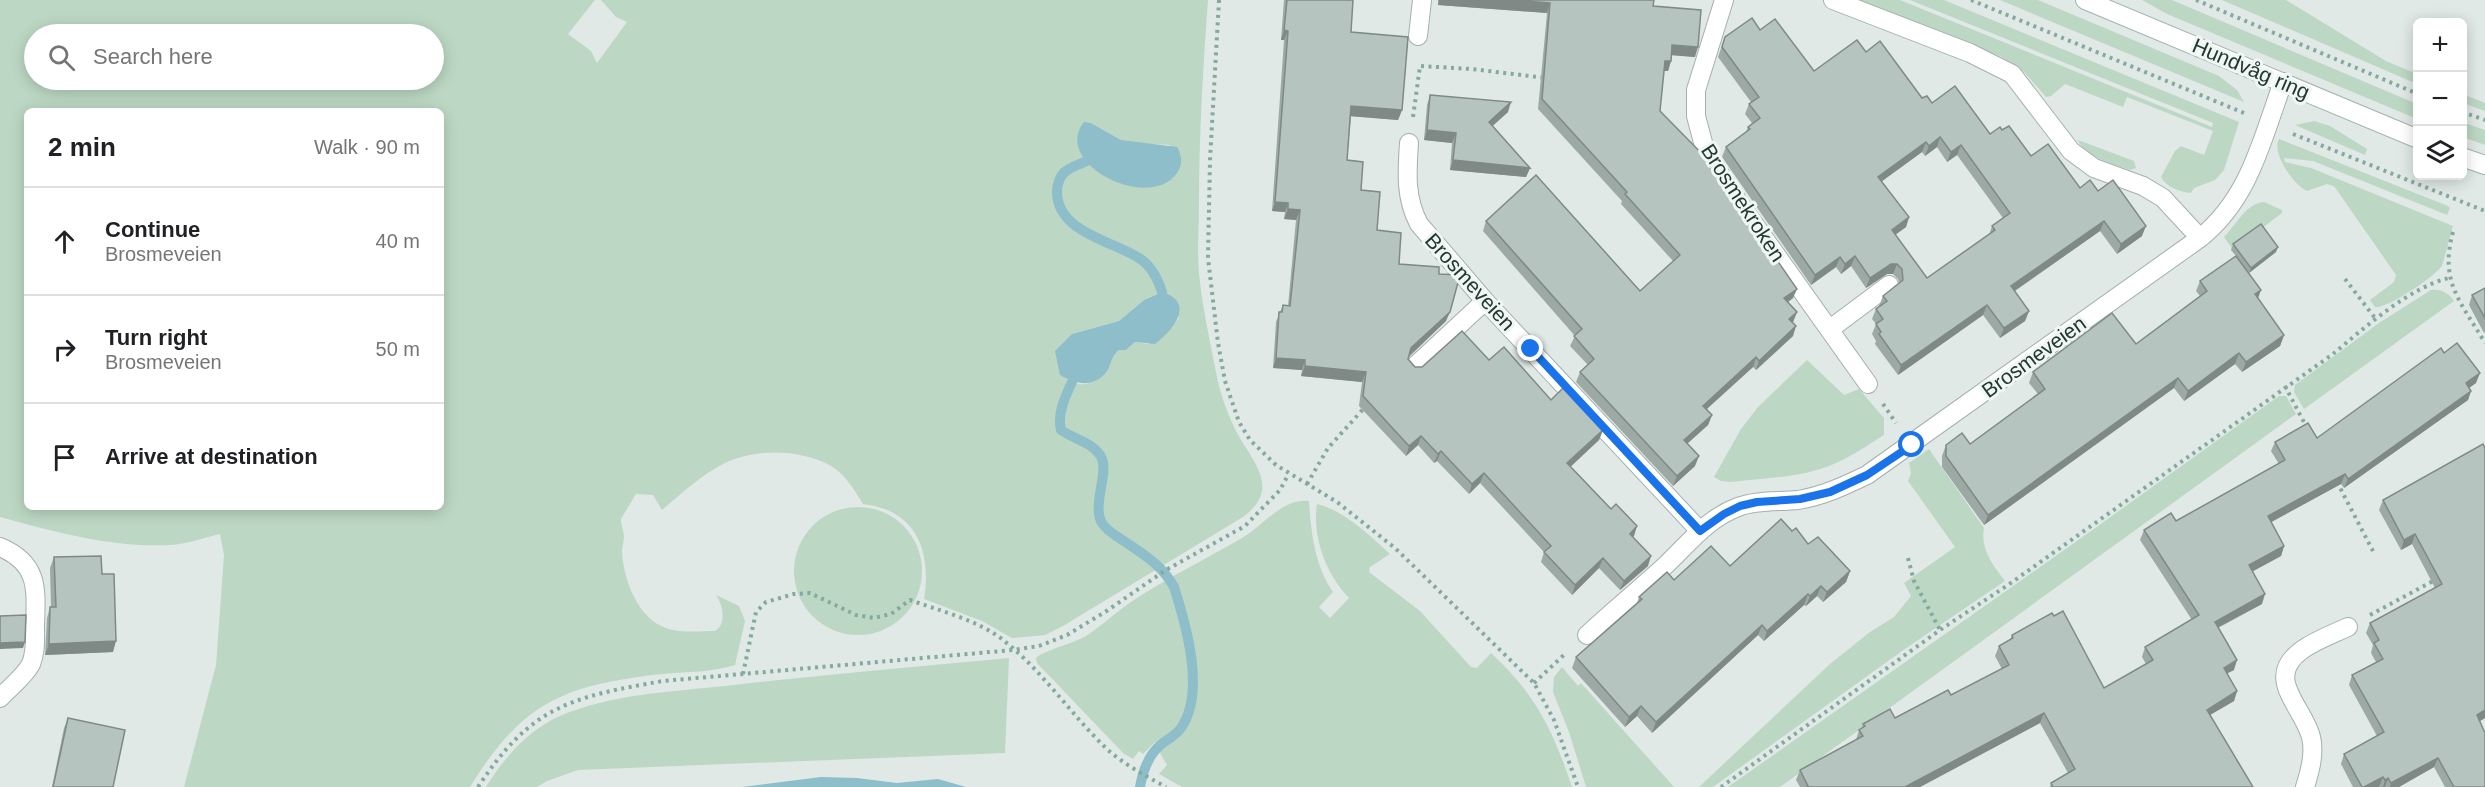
<!DOCTYPE html>
<meta charset="utf-8">
<style>
body{margin:0;font-family:Helvetica,sans-serif;background:#f2f2f2;color:#202124}
.controls{position:absolute;right:18px;top:18px;display:grid;overflow:hidden;border-radius:9px;box-shadow:0 3px 15px #0003}
.controls button{width:54px;height:54px;display:grid;place-items:center;padding:0;border:0;border-bottom:2px solid #e0e0e0;background:#fff;color:#202124;font:30px sans-serif}
.stop{position:absolute;width:18px;height:18px;margin:-14px;border:4px solid #1a73e8;border-radius:50%;background:#fff}
.stop.end{background:#1a73e8;border-color:#fff;box-shadow:0 2px 6px #0008}
.list{margin:0;padding:0;list-style:none}
h2{display:flex;justify-content:space-between;align-items:center;height:78px;margin:0;padding:0 24px;font-size:26px}
h2 small{font-size:20px;font-weight:400;color:#757577}
.list li{display:grid;grid-template-columns:39px 1fr auto;gap:18px;align-items:center;box-sizing:border-box;height:108px;padding:0 24px;border-top:2px solid #e0e0e0}
.list b{display:block;font-size:22px;white-space:nowrap}
.list p{margin:0;font-size:20px;white-space:nowrap;color:#757577}
.list em{font-size:20px;font-style:normal;color:#757577}
.icon{flex:none;width:33px;height:33px;fill:none;stroke:currentColor;stroke-width:2;stroke-linecap:round;stroke-linejoin:round}
.map{position:relative;flex:none;width:2485px;height:787px;overflow:hidden}
.search{position:absolute;background:#fff;box-shadow:0 3px 15px #0003;left:24px;top:24px;width:420px;height:66px;display:flex;align-items:center;gap:15px;box-sizing:border-box;padding:0 21px;border-radius:33px;color:#757577;font-size:22px}
.panel{position:absolute;background:#fff;box-shadow:0 3px 15px #0003;left:24px;top:108px;width:420px;height:402px;border-radius:9px}
.map>svg:first-child{display:block}
.green{fill:#bcd8c4;fill-rule:evenodd}
.water{fill:#8ebec9}
.lines{fill:none;stroke-linecap:round;stroke-linejoin:round}
.stream{stroke:#8ebec9;stroke-width:10}
.service-casing{stroke:#a4b0ad;stroke-width:20}
.minor-casing{stroke:#a4b0ad;stroke-width:20}
.secondary-casing{stroke:#a1b4ae;stroke-width:20}
.path{stroke:#84aa9f;stroke-width:4;stroke-dasharray:3 4.5;stroke-linecap:butt}
.service{stroke:#fff;stroke-width:18}
.minor{stroke:#fff;stroke-width:18}
.secondary{stroke:#fff;stroke-width:18}
.wall{fill:#9da9a4;fill-rule:evenodd}
.shaded-wall{fill:#7f8986}
.building{fill:#b6c4bf;stroke:#7f8986;stroke-width:1.5;fill-rule:evenodd}
.route{stroke:#1a73e8;stroke-width:8}
.labels{text-anchor:middle;stroke-width:6;stroke-linejoin:round;paint-order:stroke}
.street-label{font-size:21px;fill:#233833;stroke:#f0f6f4}
</style>
<div class="map">
<svg width="2485" height="787" viewBox="0 0 2485 787">
<rect width="100%" height="100%" fill="#e0e9e6"/>
<g class="green">
<path d="M0,0H595L568,34L591,51L597,63L627,22L616,17L601,0H1208C1203,68 1199,136 1199,205C1199,227 1197,250 1199,273C1202,305 1209,336 1215,367C1219,390 1226,411 1236,431C1253,463 1282,488 1243,517L1063,626L1045,635L1012,638L982,621L924,599C932,551 916,510 863,504C855,491 845,474 831,466C801,449 756,448 725,463C701,475 682,493 662,510L653,495L636,494L621,519C621,526 624,531 624,537C624,542 622,546 622,551C623,577 636,614 661,626C676,634 698,631 715,631C727,624 723,605 716,595L739,606L745,621L735,665C713,672 686,672 662,674C565,685 523,701 470,787H184L216,665L224,555L220,534C204,538 186,544 170,545C112,548 55,532 0,517ZM34,34H434V80H34ZM27,111H441V507H27ZM1091,123L1121,140L1133,143L1170,145L1148,188L1119,183L1102,174ZM1161,292L1179,318L1175,323L1148,344L1135,342L1126,350H1119C1098,369 1096,400 1060,375L1072,334L1119,321L1144,300Z"/>
<path d="M1860,0H1900L2212,127L2213,123L1910,0H1944L2239,122L2224,170L2215,180L2194,188L2191,193C2180,192 2166,187 2161,177L2175,151L2181,146L2204,155L2213,131L2127,97L2123,107L2065,84L2051,96L2046,97L2024,72L2002,57Z"/>
<polygon points="2000,0 2038,0 2219,76 2237,90 2244,102"/>
<polygon points="2142,0 2172,0 2417,104 2417,119 2167,14"/>
<polygon points="2222,0 2286,0 2386,61 2417,74 2417,84"/>
<polygon points="2463,94 2485,103 2485,111 2463,103"/>
<polygon points="2314,121 2330,126 2367,149 2365,155 2295,125"/>
<polygon points="2462,122 2485,130 2485,145 2463,137"/>
<path d="M2279,139L2448,206L2450,208L2447,215L2313,161L2284,158L2285,162L2311,168L2453,226L2442,266C2434,277 2387,309 2375,307L2370,300L2394,282L2396,275L2334,186L2327,184L2307,191C2294,185 2271,153 2279,139Z"/>
<path d="M2078,140L2134,161L2136,168L2130,170C2114,164 2084,157 2078,140Z"/>
<path d="M2264,202L2282,210V213L2233,250L2224,237C2237,224 2245,204 2264,202Z"/>
<path d="M2431,290C2442,289 2448,293 2454,301L2304,409L2294,392L2295,385L2379,323Z"/>
<path d="M1807,360L1844,395L1859,389L1884,418V435C1868,445 1852,456 1836,463C1803,478 1765,478 1730,482L1721,481L1714,477L1741,429L1758,407Z"/>
<polygon points="2279,396 2286,396 2296,414 1780,787 1728,787 2084,536"/>
<path d="M1929,449L1984,528C1980,549 1993,565 2005,581L1902,651L1713,787H1699L1830,664L1870,632L1894,617L1911,596L1904,583L1955,547L1908,481L1911,473L1909,463Z"/>
<path d="M1309,501C1311,533 1315,566 1333,592L1319,607L1330,618L1349,598C1326,574 1312,537 1317,504C1345,511 1369,535 1390,554L1370,567L1369,572L1420,611L1471,667L1477,668L1491,653C1536,695 1553,730 1572,787H1182L1159,774L1167,765L1160,753L1162,746L1155,742L1143,754L1139,751L1133,759L1123,753L1037,663L1036,658C1045,650 1072,644 1086,636C1103,625 1117,611 1134,600C1169,577 1206,559 1242,538C1263,526 1282,498 1309,501Z"/>
<circle cx="858" cy="571" r="64"/>
<path d="M1009,658L1005,753L578,770L547,781L537,787H486C504,758 528,730 560,716C611,694 670,692 725,686C819,675 914,667 1009,658Z"/>
<polygon points="1562,667 1578,686 1581,683 1674,787 1586,787 1569,732 1553,692 1554,677"/>
</g>
<g class="water">
<path d="M1084,122L1091,123L1121,140L1177,147C1182,155 1183,165 1177,173C1149,213 1051,163 1084,122Z"/>
<path d="M1162,292C1197,303 1172,331 1155,344L1135,342L1126,350H1119C1110,358 1112,363 1107,371C1095,388 1075,385 1060,375L1055,351L1072,334L1119,321L1144,300Z"/>
<polygon points="821,777 857,778 897,783 938,779 966,787 742,787"/>
</g>
<g class="lines">
<g class="stream">
<path d="M1087,161C1080,164 1071,167 1066,171C1060,175 1057,185 1057,191C1056,232 1113,241 1139,258C1150,265 1158,279 1162,292"/>
<path d="M1072,382C1065,397 1057,414 1061,430C1074,439 1091,442 1100,455C1111,470 1091,505 1102,523C1107,531 1116,536 1124,541C1144,555 1162,565 1174,587C1186,625 1206,692 1181,728C1176,735 1170,738 1163,743C1149,753 1143,770 1140,787"/>
</g>
<g class="service-casing">
<g id="service">
<polyline points="1830,329 1889,285"/>
<polyline points="1415,366 1485,301"/>
<path d="M0,547C40,564 36,590 35,627C35,639 36,652 31,664C24,677 10,687 0,698"/>
</g>
</g>
<g class="minor-casing">
<g id="minor">
<polyline points="1724,0 1696,90 1696,116 1705,150 1732,193 1868,384"/>
<polyline points="1833,0 1970,53 2012,74 2071,151 2094,168 2143,186 2163,198 2200,238"/>
<polyline points="1418,36 1422,0"/>
<path d="M1409,143C1407,172 1405,198 1419,224L1485,301L1700,531"/>
<path d="M1587,635C1613,611 1641,588 1667,564C1689,543 1708,518 1738,507C1757,500 1778,502 1798,500C1823,496 1844,486 1867,475L2200,238C2250,198 2262,139 2283,82"/>
<path d="M2305,787C2310,771 2315,753 2311,737C2303,706 2263,678 2302,650C2316,640 2333,634 2348,627"/>
</g>
</g>
<g class="secondary-casing">
<g id="secondary">
<polyline points="2085,0 2418,139"/>
<polyline points="2462,157 2485,165"/>
</g>
</g>
<g class="path">
<polyline points="1219,0 1210,160 1208,258 1218,343 1225,381 1239,422 1250,440 1276,465 1337,502 1395,548 1534,683 1554,720 1578,787"/>
<polyline points="1971,0 2244,113"/>
<polyline points="2196,0 2418,94"/>
<polyline points="2462,112 2485,120"/>
<polyline points="1413,117 1420,66 1472,69 1546,78"/>
<polyline points="2293,134 2485,211"/>
<path d="M2453,232C2439,282 2461,302 2485,343"/>
<polyline points="2345,279 2375,318"/>
<polyline points="2285,386 2307,428"/>
<polyline points="1883,404 1896,423"/>
<polyline points="2337,482 2374,553"/>
<polyline points="1307,484 1328,448 1366,406"/>
<polyline points="1908,558 1914,581 1940,630"/>
<polyline points="2370,615 2435,580"/>
<path d="M743,674L756,612L766,602L794,594L810,593L856,615L874,618L891,614L910,600C938,610 980,621 1003,640C1043,671 1071,715 1108,750C1125,765 1146,776 1166,787"/>
<polyline points="1534,683 1566,653"/>
<path d="M478,787C531,706 571,697 663,681L1013,650L1039,646L1067,635L1105,612L1166,570L1245,526L1280,490L1288,475"/>
<path d="M1721,787L1940,630L2008,585L2333,354C2364,328 2410,287 2449,278"/>
</g>
<use href="#service" class="service"/>
<use href="#minor" class="minor"/>
<use href="#secondary" class="secondary"/>
</g>
<g class="wall">
<polygon points="1284,0 1353,0 1351,32 1402,110 1398,120 1351,116 1347,160 1361,190 1377,230 1399,264 1439,274 1446,321 1409,357 1408,359 1415,367 1422,367 1489,360 1551,400 1603,430 1599,440 1570,466 1611,509 1637,526 1633,537 1648,566 1620,590 1599,568 1572,595 1541,562 1544,552 1480,483 1469,494 1437,461 1434,463 1418,445 1406,456 1359,406 1362,382 1301,376 1302,370 1273,368 1276,322 1283,305 1288,306 1296,220 1284,219 1285,212 1272,211 1284,40 1281,40"/>
<polygon points="1438,0 1654,0 1653,6 1695,57 1672,55 1671,61 1668,71 1664,71 1660,111 1793,298 1788,302 1797,312 1793,322 1793,336 1756,370 1753,367 1707,409 1712,415 1708,425 1687,444 1695,466 1673,486 1576,382 1580,372 1588,365 1570,346 1575,336 1483,231 1486,221 1640,291 1673,261 1621,204 1622,201 1538,109 1547,13 1438,5"/>
<path d="M1760,30L1814,71L1866,52L1922,98L1990,134L2002,130L2031,156L2080,188L2098,191L2142,236L2117,254L2100,231L2015,291L2029,311L2025,321L2000,338L1983,315L1898,375L1875,344L1876,341L1872,334L1876,324L1872,319L1876,309L1879,306L1883,296L1899,283L1898,279L1893,274H1887L1866,288L1851,266L1841,274L1836,267L1811,285L1722,157L1726,147L1746,132L1748,127L1752,123L1745,114L1749,104L1751,102L1718,57L1725,37ZM1937,147L1947,162L1957,155L2003,218L1992,226L1989,235L1927,278L1895,235L1906,227L1909,217L1882,181L1922,152L1925,156Z"/>
<polygon points="1430,95 1508,112 1492,126 1530,168 1526,177 1450,170 1452,143 1424,140 1427,105"/>
<polygon points="2233,244 2276,252 2249,273 2258,299 2284,335 2280,346 2242,372 2235,364 2184,401 2174,388 1984,525 1942,467 1942,456 1946,445 1970,444 2038,394 2029,383 2033,372 2136,344 2200,296 2196,291 2200,281 2236,256 2231,250"/>
<polygon points="2485,288 2485,332 2484,333 2469,305 2472,295"/>
<polygon points="2444,353 2476,383 2469,388 2471,391 2468,400 2344,488 2341,484 2271,522 2284,546 2281,556 2253,571 2262,604 2218,628 2234,670 2227,673 2237,691 2234,701 2210,715 2253,787 2050,787 2051,783 2068,773 2040,723 1920,787 1800,787 1796,780 1800,770 1856,740 1859,730 1862,728 1863,724 1895,718 1951,695 2002,669 1995,656 1999,646 2010,640 2012,635 2054,616 2104,688 2146,664 2142,657 2145,647 2192,620 2140,540 2144,530 2176,521 2279,464 2271,451 2275,442 2317,438"/>
<polygon points="2485,448 2485,718 2480,721 2485,787 2445,787 2434,767 2399,787 2353,787 2341,764 2344,754 2377,736 2349,685 2352,675 2376,662 2371,653 2373,645 2366,633 2370,623 2435,588 2412,544 2401,550 2379,510 2383,500"/>
<polygon points="1792,531 1808,544 1850,571 1846,582 1823,602 1817,596 1806,606 1804,605 1764,641 1758,635 1652,733 1637,716 1625,727 1572,668 1576,657 1637,603 1639,597 1674,580 1730,566"/>
<polygon points="54,557 102,574 113,652 45,655 47,618 50,607 51,607 50,568"/>
<polygon points="68,718 113,787 52,787 64,728"/>
</g>
<g class="shaded-wall">
<polygon points="1439,0 1510,0 1550,3 1547,13 1438,5"/>
<polygon points="1284,30 1288,31 1284,40 1281,40"/>
<polygon points="1672,45 1698,47 1695,57 1669,55"/>
<polygon points="1665,61 1671,61 1668,71 1661,71"/>
<polygon points="1511,102 1508,112 1486,132 1489,122"/>
<polygon points="1351,106 1402,110 1398,120 1348,116"/>
<polygon points="1427,130 1456,133 1452,143 1424,140"/>
<polygon points="1940,137 1937,147 1925,156 1929,146"/>
<polygon points="1926,142 1922,152 1874,187 1878,177"/>
<polygon points="1961,145 1957,155 1947,162 1951,152"/>
<polygon points="1453,160 1530,168 1526,177 1450,170"/>
<polygon points="1275,202 1288,203 1285,212 1272,211"/>
<polygon points="1288,209 1300,210 1296,220 1284,219"/>
<polygon points="1909,217 1906,227 1888,240 1892,230"/>
<polygon points="2104,221 2100,231 2007,296 2011,286"/>
<polygon points="2146,226 2142,236 2117,254 2121,244"/>
<polygon points="2278,247 2276,252 2249,273 2251,268"/>
<polygon points="1855,256 1851,266 1841,274 1845,264"/>
<polygon points="1840,257 1836,267 1811,285 1815,275"/>
<polygon points="1891,264 1897,264 1893,274 1887,274 1866,288 1870,278"/>
<polygon points="1797,289 1793,298 1780,308 1784,298"/>
<polygon points="2261,290 2257,301 2255,294"/>
<polygon points="1987,305 1983,315 1898,375 1901,365"/>
<polygon points="2029,311 2025,321 2000,338 2004,328"/>
<polygon points="1450,312 1446,321 1407,358 1411,348"/>
<polygon points="1797,312 1793,322 1786,329 1789,319"/>
<polygon points="1796,326 1793,336 1756,370 1759,361"/>
<polygon points="2284,335 2280,346 2242,372 2246,362"/>
<polygon points="2239,353 2235,364 2184,401 2188,391"/>
<polygon points="1756,357 1753,367 1700,415 1703,406"/>
<polygon points="1276,358 1305,360 1302,370 1273,368"/>
<polygon points="1305,366 1366,372 1362,382 1301,376"/>
<polygon points="2480,373 2476,383 2462,393 2466,383"/>
<polygon points="2178,378 2174,388 1984,525 1988,515"/>
<polygon points="2471,391 2468,400 2344,488 2348,479"/>
<polygon points="1712,415 1708,425 1680,450 1684,440"/>
<polygon points="1603,430 1599,440 1564,473 1567,463"/>
<polygon points="1421,436 1418,445 1406,456 1409,446"/>
<polygon points="1441,451 1437,461 1434,463 1438,454"/>
<polygon points="1699,456 1695,466 1673,486 1677,476"/>
<polygon points="1484,473 1480,483 1469,494 1472,484"/>
<polygon points="2345,474 2341,484 2264,526 2268,516"/>
<polygon points="1637,526 1634,536 1627,543 1630,534"/>
<polygon points="2415,534 2412,544 2401,550 2404,540"/>
<polygon points="2284,546 2281,556 2246,575 2249,565"/>
<polygon points="1651,556 1648,566 1620,590 1624,581"/>
<polygon points="1603,558 1599,568 1572,595 1575,585"/>
<polygon points="1850,571 1846,582 1823,602 1827,592"/>
<polygon points="1821,586 1817,596 1806,606 1810,596"/>
<polygon points="1808,594 1804,605 1764,641 1767,631"/>
<polygon points="2265,594 2262,604 2211,631 2215,622"/>
<polygon points="1762,625 1758,635 1652,733 1656,722"/>
<polygon points="116,641 113,652 45,655 49,644"/>
<polygon points="25,642 23,648 0,649 0,643"/>
<polygon points="2237,660 2234,670 2220,677 2224,668"/>
<polygon points="2237,691 2234,701 2203,719 2207,710"/>
<polygon points="1641,706 1637,716 1625,727 1629,717"/>
<polygon points="2485,710 2485,718 2473,725 2477,715"/>
<polygon points="2044,713 2040,723 1920,787 1905,787"/>
<polygon points="2438,758 2434,767 2399,787 2390,787 2391,783"/>
<polygon points="2383,777 2379,787 2364,787"/>
<polygon points="2388,778 2385,787 2383,787 2385,780"/>
</g>
<g class="building">
<polygon points="1287,0 1353,0 1351,32 1408,37 1402,110 1351,106 1347,160 1363,162 1361,190 1380,192 1377,230 1401,233 1399,264 1439,267 1439,274 1460,275 1450,312 1411,348 1408,359 1415,367 1422,367 1462,331 1489,360 1504,347 1551,400 1563,388 1603,430 1567,463 1611,509 1616,504 1637,526 1630,534 1651,556 1624,581 1603,558 1575,585 1544,552 1551,546 1484,473 1472,484 1441,451 1438,454 1421,436 1409,446 1363,396 1366,372 1305,366 1305,360 1276,358 1279,312 1282,312 1283,305 1290,306 1300,210 1288,209 1288,203 1275,202 1288,31 1284,30"/>
<polygon points="1510,0 1654,0 1653,6 1701,10 1698,47 1672,45 1671,61 1665,61 1660,111 1708,160 1797,289 1784,298 1797,312 1789,319 1796,326 1759,361 1756,357 1703,406 1712,415 1684,440 1699,456 1677,476 1580,372 1594,359 1574,336 1582,329 1486,221 1536,175 1640,291 1680,255 1625,194 1627,192 1542,99 1550,3"/>
<path d="M1752,18L1760,30L1775,19L1814,71L1857,40L1866,52L1880,41L1922,98L1927,96L1932,103L1955,86L1990,134L2000,127L2002,130L2009,126L2031,156L2048,144L2080,188L2090,180L2098,191L2113,180L2146,226L2121,244L2104,221L2011,286L2029,311L2004,328L1987,305L1901,365L1879,334L1881,332L1876,324L1883,319L1876,309L1887,301L1883,296L1903,280L1902,269L1897,264H1891L1870,278L1855,256L1845,264L1840,257L1815,275L1726,147L1750,129L1748,127L1760,118L1749,104L1759,97L1722,47L1725,37ZM1940,137L1951,152L1961,145L2010,213L1992,226L1995,230L1927,278L1892,230L1909,217L1878,177L1926,142L1929,146Z"/>
<polygon points="1430,95 1511,102 1489,122 1530,168 1453,160 1456,133 1427,130"/>
<polygon points="2261,224 2278,247 2251,268 2233,244"/>
<polygon points="2236,256 2261,290 2255,294 2284,335 2246,362 2239,353 2188,391 2178,378 1988,515 1946,456 1946,445 1962,433 1970,444 2045,389 2033,372 2112,313 2136,344 2207,291 2200,281"/>
<polygon points="2485,288 2485,318 2472,295"/>
<polygon points="2457,343 2480,373 2466,383 2471,391 2348,479 2345,474 2268,516 2284,546 2249,565 2265,594 2215,622 2237,660 2224,668 2237,691 2207,710 2253,787 2053,787 2051,783 2075,769 2044,713 1905,787 1806,787 1808,786 1800,770 1863,736 1859,730 1865,726 1863,724 1890,709 1895,718 1948,690 1951,695 2009,665 1999,646 2013,638 2012,635 2052,613 2054,616 2063,611 2104,688 2153,660 2145,647 2199,615 2144,530 2171,513 2176,521 2285,460 2275,442 2308,423 2317,438 2441,348 2444,353"/>
<polygon points="2483,444 2485,448 2485,710 2477,715 2485,733 2485,787 2454,787 2438,758 2391,783 2388,778 2385,780 2383,777 2364,787 2362,787 2344,754 2384,732 2352,675 2383,659 2374,643 2379,640 2370,623 2442,584 2415,534 2404,540 2383,500"/>
<polygon points="1781,519 1792,531 1796,528 1808,544 1818,537 1850,571 1827,592 1821,586 1810,596 1808,594 1767,631 1762,625 1656,722 1641,706 1629,717 1576,657 1642,599 1639,597 1667,572 1674,580 1711,546 1730,566"/>
<polygon points="101,556 102,574 114,574 116,641 49,644 50,607 56,607 54,557"/>
<polygon points="26,615 25,642 0,643 0,616"/>
<polygon points="68,718 125,730 113,787 53,787"/>
</g>
<g class="lines">
<polyline class="route" points="1531,349 1700,531 1724,514 1740,506 1757,502 1800,499 1830,492 1867,475 1912,445"/>
</g>
<g class="labels">
<g class="street-label">
<text transform="translate(2251 69) rotate(23)" y="7">Hundvåg ring</text>
<text transform="translate(1743 203) rotate(57)" y="7">Brosmekroken</text>
<text transform="translate(1470 282) rotate(48)" y="7">Brosmeveien</text>
<text transform="translate(2034 357) rotate(-36)" y="7">Brosmeveien</text>
</g>
</g>
</svg>
<div class="controls">
<button>+</button>
<button>−</button>
<button><svg class="icon" aria-label="layers" viewBox="0 0 24 24"><path d="M12 4l9 5-9 5-9-5zM3 14l9 5 9-5"/></svg></button>
</div>
<div class="stop" style="left:1912px;top:445px"></div>
<div class="stop end" style="left:1531px;top:349px"></div>
<div class="search"><svg class="icon" aria-label="search" viewBox="0 0 24 24"><circle cx="10" cy="10" r="6"/><path d="M15 15l6 6"/></svg>Search here</div>
<section class="panel">
<h2>2 min<small>Walk · 90 m</small></h2>
<ul class="list">
<li><svg class="icon" aria-label="ahead" viewBox="0 0 24 24"><path d="M12 20V5M6 11l6-6 6 6"/></svg><div><b>Continue</b><p>Brosmeveien</p></div><em>40 m</em></li>
<li><svg class="icon" aria-label="right" viewBox="0 0 24 24"><path d="M7 20v-9h11M14 6l5 5-5 5"/></svg><div><b>Turn right</b><p>Brosmeveien</p></div><em>50 m</em></li>
<li><svg class="icon" aria-label="arrive" viewBox="0 0 24 24"><path d="M6 21V4h12l-3 4 3 4H6"/></svg><div><b>Arrive at destination</b></div></li>
</ul>
</section>
</div>
